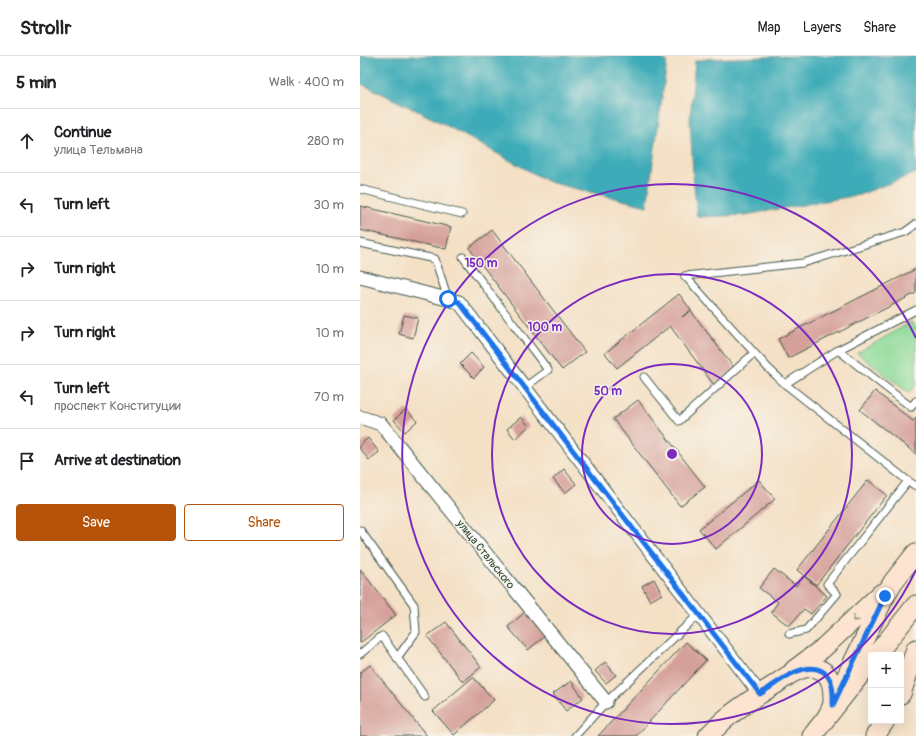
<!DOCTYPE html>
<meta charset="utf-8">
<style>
body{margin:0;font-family:Pangolin,sans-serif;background:#f6f6f6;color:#202124}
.controls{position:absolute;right:12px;bottom:12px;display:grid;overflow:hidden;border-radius:4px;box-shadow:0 4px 16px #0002}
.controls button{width:36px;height:36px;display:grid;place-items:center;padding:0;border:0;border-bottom:1px solid #e0e0e0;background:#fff;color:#202124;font:20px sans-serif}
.stop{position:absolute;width:12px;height:12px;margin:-9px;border:3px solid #1a73e8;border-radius:50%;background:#fff}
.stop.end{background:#1a73e8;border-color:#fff;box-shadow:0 1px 4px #0008}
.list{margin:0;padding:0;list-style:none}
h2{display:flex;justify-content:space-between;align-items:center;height:52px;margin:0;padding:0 16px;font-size:17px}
h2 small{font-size:13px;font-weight:400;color:#757577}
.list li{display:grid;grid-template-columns:26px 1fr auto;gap:12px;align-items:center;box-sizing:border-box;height:64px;padding:0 16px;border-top:1px solid #e0e0e0}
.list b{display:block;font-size:15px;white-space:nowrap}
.list p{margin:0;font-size:13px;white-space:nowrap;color:#757577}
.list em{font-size:13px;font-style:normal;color:#757577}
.actions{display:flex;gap:8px;padding:12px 16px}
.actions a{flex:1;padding:9px 0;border:1px solid #b45309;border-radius:4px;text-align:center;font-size:14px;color:#b45309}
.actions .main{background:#b45309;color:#fff}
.icon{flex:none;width:22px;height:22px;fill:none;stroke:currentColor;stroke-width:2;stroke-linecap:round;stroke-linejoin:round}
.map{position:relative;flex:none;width:556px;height:680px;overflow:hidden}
header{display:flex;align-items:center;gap:24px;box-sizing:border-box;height:56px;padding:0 20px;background:#fff;border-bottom:1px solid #e0e0e0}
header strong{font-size:19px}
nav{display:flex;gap:22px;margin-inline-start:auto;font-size:14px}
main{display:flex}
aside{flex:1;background:#fff}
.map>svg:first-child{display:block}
.green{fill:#8cda98;stroke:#568c66}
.water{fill:#3cacb8;stroke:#2e7476}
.building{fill:#d5a09a}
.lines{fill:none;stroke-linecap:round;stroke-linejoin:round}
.service-casing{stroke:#3f554a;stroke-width:9}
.minor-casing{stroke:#3f554a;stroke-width:15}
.secondary-casing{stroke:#3f554a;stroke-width:21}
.service{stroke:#fff;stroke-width:7}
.minor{stroke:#fff;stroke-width:13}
.secondary{stroke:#fde4d0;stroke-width:19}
.oneway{stroke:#8e9082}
.route{stroke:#1a73e8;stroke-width:5}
.ring{fill:none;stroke:#7b2cbf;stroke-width:2}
.labels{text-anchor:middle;stroke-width:3;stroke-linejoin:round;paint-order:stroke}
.street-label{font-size:11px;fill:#1f3d34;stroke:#f7f3e8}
.centre{fill:#7b2cbf;stroke:#f7f3e8;stroke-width:2}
.ring-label{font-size:12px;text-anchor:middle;font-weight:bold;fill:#7b2cbf;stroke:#f7f3e8;stroke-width:3;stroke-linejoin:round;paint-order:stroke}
</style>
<header>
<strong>Strollr</strong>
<nav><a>Map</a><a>Layers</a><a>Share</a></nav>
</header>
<main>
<aside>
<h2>5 min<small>Walk · 400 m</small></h2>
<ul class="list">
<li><svg class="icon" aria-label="ahead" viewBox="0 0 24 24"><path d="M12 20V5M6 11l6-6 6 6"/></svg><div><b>Continue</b><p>улица Тельмана</p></div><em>280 m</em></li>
<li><svg class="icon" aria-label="left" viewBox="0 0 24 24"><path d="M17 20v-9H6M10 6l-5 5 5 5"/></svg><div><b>Turn left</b></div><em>30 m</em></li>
<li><svg class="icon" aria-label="right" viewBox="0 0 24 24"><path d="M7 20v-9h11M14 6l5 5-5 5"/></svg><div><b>Turn right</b></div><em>10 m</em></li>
<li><svg class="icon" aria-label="right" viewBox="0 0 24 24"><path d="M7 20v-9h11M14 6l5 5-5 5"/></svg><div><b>Turn right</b></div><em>10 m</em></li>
<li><svg class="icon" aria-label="left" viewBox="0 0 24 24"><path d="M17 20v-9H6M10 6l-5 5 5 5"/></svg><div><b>Turn left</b><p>проспект Конституции</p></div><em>70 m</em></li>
<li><svg class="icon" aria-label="arrive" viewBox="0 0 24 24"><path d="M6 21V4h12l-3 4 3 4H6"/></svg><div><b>Arrive at destination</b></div></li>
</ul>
<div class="actions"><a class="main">Save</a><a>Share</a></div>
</aside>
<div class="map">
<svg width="556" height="680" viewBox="0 0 556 680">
<rect width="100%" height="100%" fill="#f7f3e8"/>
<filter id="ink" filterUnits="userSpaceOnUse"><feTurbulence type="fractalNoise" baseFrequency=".025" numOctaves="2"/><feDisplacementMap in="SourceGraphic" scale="8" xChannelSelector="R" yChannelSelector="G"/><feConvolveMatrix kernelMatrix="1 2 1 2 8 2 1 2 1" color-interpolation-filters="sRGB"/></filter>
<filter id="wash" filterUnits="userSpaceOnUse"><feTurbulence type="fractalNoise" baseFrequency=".012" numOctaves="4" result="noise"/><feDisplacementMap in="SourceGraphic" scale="16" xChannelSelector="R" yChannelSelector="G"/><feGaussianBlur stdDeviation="0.9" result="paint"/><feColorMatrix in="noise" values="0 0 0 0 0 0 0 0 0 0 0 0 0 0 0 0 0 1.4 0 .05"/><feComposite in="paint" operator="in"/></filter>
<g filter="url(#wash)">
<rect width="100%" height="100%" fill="#f4e0c5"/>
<polygon class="green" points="551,266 556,271 556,329 549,337 497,297"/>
<g class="water">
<polygon points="0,0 292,0 307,5 287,150 189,126 80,66 0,27"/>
<polygon points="441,0 556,0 556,117 499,139 385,159 337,161 333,118 330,64 335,5 347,3"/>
</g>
<g id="blocks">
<g class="building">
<polygon points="0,150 91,171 86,193 0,174"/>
<polygon points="132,174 225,296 202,314 109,192"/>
<polygon points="556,213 556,237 428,302 418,283"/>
<polygon points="319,238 331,254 322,261 331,255 375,313 354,329 310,270 257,312 245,297"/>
<polygon points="44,259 58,262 53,282 39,278"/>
<polygon points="111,297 124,311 114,322 100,308"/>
<polygon points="515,335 553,365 556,362 556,398 500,354"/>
<polygon points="278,344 345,431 320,450 253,363"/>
<polygon points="46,353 57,365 45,376 34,364"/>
<polygon points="161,361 169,370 155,383 147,373"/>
<polygon points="8,382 19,396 9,404 0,393 0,389"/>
<polygon points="204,413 216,428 205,437 193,423"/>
<polygon points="399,424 415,443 356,493 339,473"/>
<polygon points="508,424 527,439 456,529 437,514"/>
<polygon points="0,513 36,559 0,587"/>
<polygon points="414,513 436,530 444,520 467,540 451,558 444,553 429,570 411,556 418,546 399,532"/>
<polygon points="294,523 302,538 290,545 282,530"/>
<polygon points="165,556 185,580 168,594 148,571"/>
<polygon points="86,566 121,611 103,626 67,580"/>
<polygon points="326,586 346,604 276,680 238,680"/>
<polygon points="245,606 256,619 246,627 235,615"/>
<polygon points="10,609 67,680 0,680 0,617"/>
<polygon points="113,621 134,644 94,679 73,655"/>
<polygon points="211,625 223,642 206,655 193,638"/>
</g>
</g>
</g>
<g filter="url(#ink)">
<use href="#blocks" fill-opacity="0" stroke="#3f554a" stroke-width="1"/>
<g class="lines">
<g class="service-casing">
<g id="service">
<polyline points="0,133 102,158"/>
<polyline points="0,187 75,203 88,243"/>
<polyline points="103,201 188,314 165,331"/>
<polyline points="325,220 408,312 425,328 548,425 556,430"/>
<polyline points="325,220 443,207 545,176 556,168"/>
<polyline points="478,294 556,254"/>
<polyline points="284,321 319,365 394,297"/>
<polyline points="425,328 478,294 551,351 556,345"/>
<polyline points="0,474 54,549 56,576 37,602"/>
<polyline points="429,578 446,574 477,538 467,528 548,425"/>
<polyline points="0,598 22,580 65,641"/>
<polyline points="215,680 246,646 339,558"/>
</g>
</g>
<g class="minor-casing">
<g id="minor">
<polyline points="0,221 99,246 400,638"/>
<polyline points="0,361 21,368 246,646"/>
</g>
</g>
<g class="secondary-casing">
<g id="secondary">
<polyline points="516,599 556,549"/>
<polyline points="434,614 462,593 522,537"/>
<polyline points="541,638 556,593"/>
<polyline points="467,661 525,540 533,526 556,497"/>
<path d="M348,680C353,675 358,670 363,665C379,651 398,639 416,628C424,622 435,614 445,612C453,610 462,613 467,619C474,627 473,639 473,649"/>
<polyline points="452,680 511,605"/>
<polyline points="515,680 525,665"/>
</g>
</g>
<use href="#service" class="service"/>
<use href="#minor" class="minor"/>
<use href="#secondary" class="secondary"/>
</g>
<defs><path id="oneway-chevron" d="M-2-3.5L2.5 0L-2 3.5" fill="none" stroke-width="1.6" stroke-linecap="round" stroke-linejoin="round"/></defs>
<use class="oneway" href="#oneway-chevron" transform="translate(495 563) rotate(137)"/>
</g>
<g class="lines" filter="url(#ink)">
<path class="route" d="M88,243L99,246L400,638C416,628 443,604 462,615C466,617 468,620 470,624C474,631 473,641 473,649L525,540"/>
</g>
<g class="ring">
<circle cx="312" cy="398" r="90"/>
<circle cx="312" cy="398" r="180"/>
<path d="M556 514A270 270 0 1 1 556 282"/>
</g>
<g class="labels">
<g class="street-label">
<text transform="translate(126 498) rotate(51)" y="4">улица Стальского</text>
</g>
</g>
<circle cx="312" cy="398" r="6" class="centre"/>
<g class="ring-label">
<text x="121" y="211">150 m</text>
<text x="185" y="275">100 m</text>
<text x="248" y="339">50 m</text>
</g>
</svg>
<div class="controls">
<button>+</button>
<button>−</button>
</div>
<div class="stop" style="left:88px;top:243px"></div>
<div class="stop end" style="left:525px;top:540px"></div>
</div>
</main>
